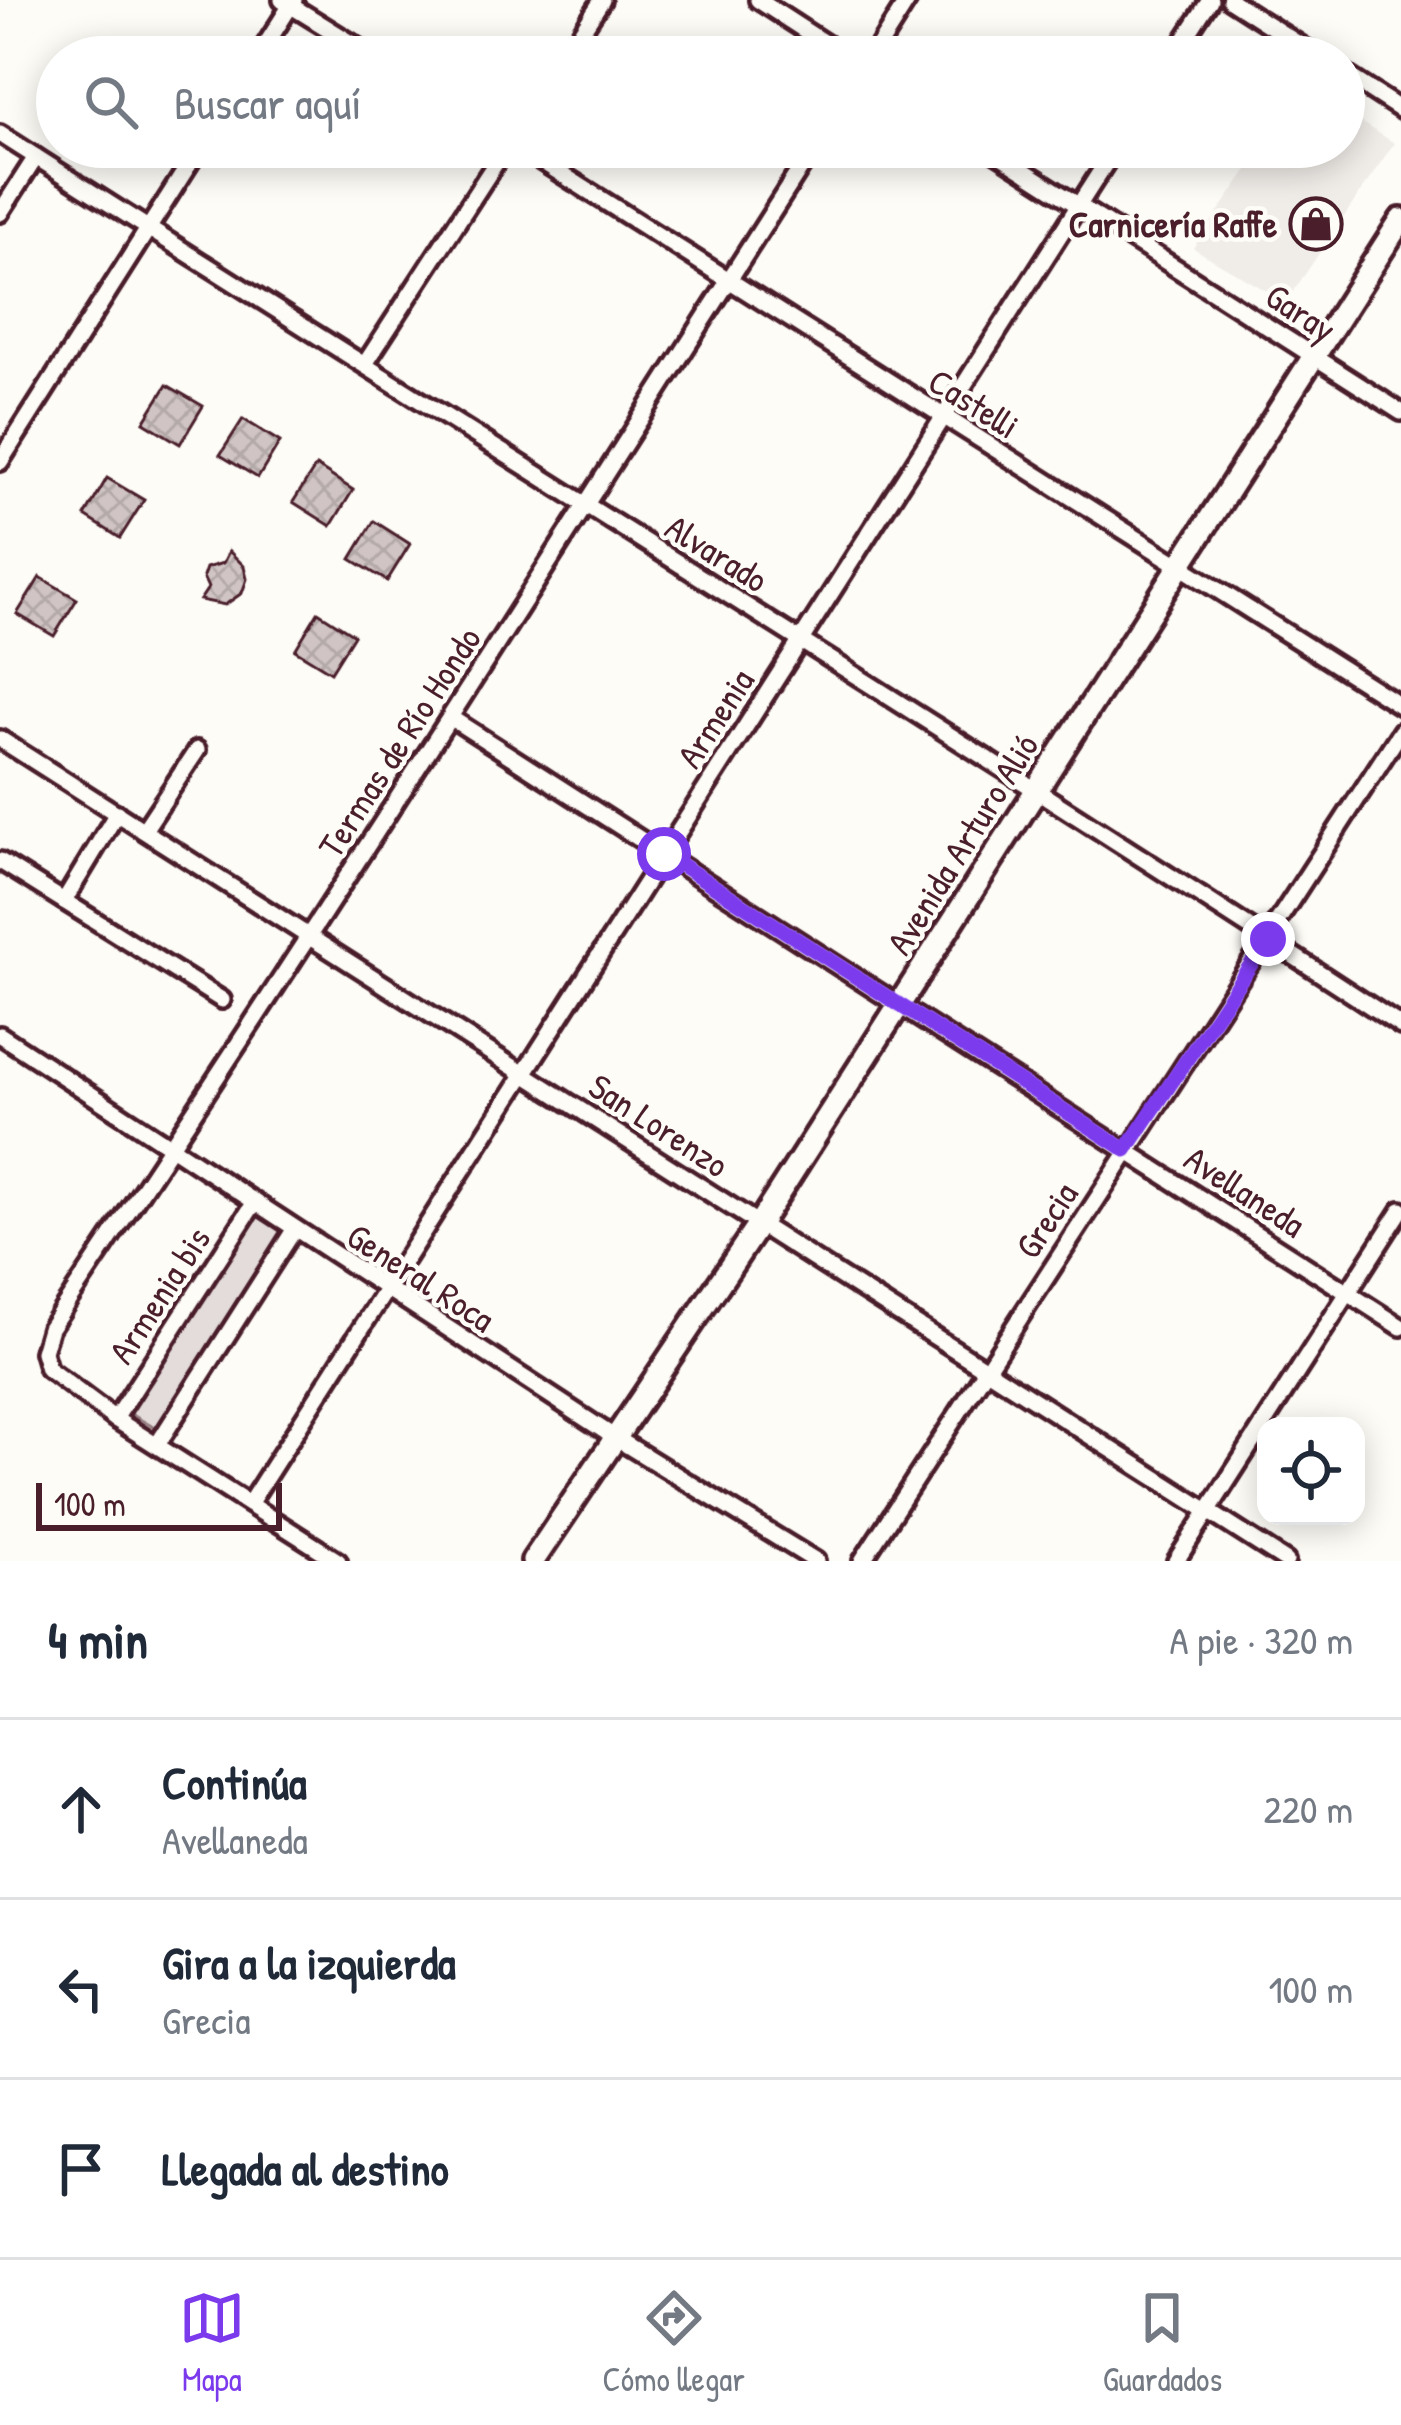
<!DOCTYPE html>
<html lang="es">
<meta charset="utf-8">
<style>
body{margin:0;font-family:"Patrick Hand",sans-serif;background:#f6f6f7;color:#1f2937}
.controls{position:absolute;right:36px;bottom:36px;display:grid;overflow:hidden;border-radius:24px;box-shadow:0 6px 30px #0003}
.controls button{width:108px;height:108px;display:grid;place-items:center;padding:0;border:0;border-bottom:3px solid #e0e1e3;background:#fff;color:#1f2937;font:60px sans-serif}
.scale{position:absolute;left:36px;bottom:30px;width:246px;box-sizing:border-box;padding-left:12px;border:6px solid #4a1f2b;border-top:0;font-size:33px;line-height:42px;white-space:nowrap;color:#4a1f2b;-webkit-text-stroke:9px #fdfcf7;paint-order:stroke}
.stop{position:absolute;width:36px;height:36px;margin:-27px;border:9px solid #7c3aed;border-radius:50%;background:#fff}
.stop.end{background:#7c3aed;border-color:#fff;box-shadow:0 3px 12px #0008}
.list{margin:0;padding:0;list-style:none}
h2{display:flex;justify-content:space-between;align-items:center;height:156px;margin:0;padding:0 48px;font-size:51px}
h2 small{font-size:39px;font-weight:400;color:#747a83}
.list li{display:grid;grid-template-columns:78px 1fr auto;gap:36px;align-items:center;box-sizing:border-box;height:180px;padding:0 48px;border-top:3px solid #e0e1e3}
.list b{display:block;font-size:45px;white-space:nowrap}
.list p{margin:0;font-size:39px;white-space:nowrap;color:#747a83}
.list em{font-size:39px;font-style:normal;color:#747a83}
.icon{flex:none;width:66px;height:66px;fill:none;stroke:currentColor;stroke-width:2;stroke-linecap:round;stroke-linejoin:round}
.map{position:relative;flex:none;width:1401px;height:1561px;overflow:hidden}
.search{position:absolute;background:#fff;box-shadow:0 6px 30px #0003;left:36px;right:36px;top:36px;height:132px;display:flex;align-items:center;gap:30px;box-sizing:border-box;padding:0 42px;border-radius:66px;color:#747a83;font-size:45px}
.sheet{height:696px;background:#fff}
nav{display:flex;justify-content:space-around;align-items:center;box-sizing:border-box;height:168px;border-top:3px solid #e0e1e3;background:#fff;font-size:33px;color:#747a83}
nav a{display:grid;justify-items:center;gap:6px}
nav .on{color:#7c3aed}
.map>svg:first-child{display:block}
.built{fill:#f0ece8}
.park{fill:#e3dcda;stroke:#967e82;stroke-width:3}
.building{fill:url(#building-cross-hatch);stroke:#4a1f2b;stroke-width:3}
.lines{fill:none;stroke-linecap:round;stroke-linejoin:round}
.street-casing{stroke:#4a1f2b;stroke-width:24}
.secondary-casing{stroke:#4a1f2b;stroke-width:30}
.street{stroke:#fdfcf7;stroke-width:15}
.secondary{stroke:#fdfcf7;stroke-width:21}
.route{stroke:#7c3aed;stroke-width:15}
.labels{text-anchor:middle;stroke-width:9;stroke-linejoin:round;paint-order:stroke}
.poi-label{font-size:36px;font-weight:bold;fill:#4a1f2b;stroke:#fdfcf7;text-anchor:end}
.street-label{font-size:36px;fill:#4a1f2b;stroke:#fdfcf7}
</style>
<div class="map">
<svg width="1401" height="1561" viewBox="0 0 1401 1561">
<defs>
<pattern id="building-cross-hatch" width="8" height="8" patternUnits="userSpaceOnUse" patternTransform="scale(3)"><rect width="8" height="8" fill="#d0c5c4"/><path d="M0 0l8 8M0 8l8-8" fill="none" stroke="#b4a9a9"/></pattern>
</defs>
<rect width="100%" height="100%" fill="#fdfcf7"/>
<filter id="ink" filterUnits="userSpaceOnUse"><feTurbulence type="fractalNoise" baseFrequency=".00833" numOctaves="2"/><feDisplacementMap in="SourceGraphic" scale="24" xChannelSelector="R" yChannelSelector="G"/><feConvolveMatrix kernelMatrix="1 2 1 2 8 2 1 2 1" color-interpolation-filters="sRGB"/></filter>
<g filter="url(#ink)">
<polygon class="built" points="1344,111 1394,143 1286,302 1193,248 1264,147 1344,147"/>
<polygon class="park" points="257,1216 281,1230 157,1429 129,1413"/>
<g class="building">
<polygon points="167,385 203,406 180,444 144,422"/>
<polygon points="243,419 280,442 258,478 220,455"/>
<polygon points="316,466 353,490 331,526 293,502"/>
<polygon points="107,478 144,500 120,538 85,516"/>
<polygon points="374,521 410,544 387,581 351,559"/>
<polygon points="229,551 244,566 247,579 242,593 225,605 200,600 208,588 203,577 206,568 223,563"/>
<polygon points="40,577 77,599 54,636 17,614"/>
<polygon points="318,612 354,635 331,672 295,650"/>
</g>
<g class="lines">
<g class="street-casing">
<g id="street">
<polyline points="282,0 374,57"/>
<polyline points="758,0 846,57"/>
<polyline points="1230,0 1319,57"/>
<polyline points="258,57 294,0"/>
<polyline points="565,57 602,0"/>
<polyline points="872,57 908,0"/>
<polyline points="1173,57 1210,0"/>
<polyline points="1344,73 1401,110"/>
<path d="M0,134C467,432 938,723 1401,1026"/>
<polyline points="519,147 1401,706"/>
<polyline points="987,147 1401,412"/>
<polyline points="0,213 36,157"/>
<polyline points="365,364 506,147"/>
<polyline points="0,462 200,147"/>
<polyline points="451,718 1401,1327"/>
<polyline points="0,739 1286,1561"/>
<polyline points="144,830 197,750"/>
<polyline points="0,861 222,1000"/>
<polyline points="64,901 117,813"/>
<polyline points="0,1035 614,1437 816,1561"/>
<polyline points="115,1419 253,1205"/>
<polyline points="157,1445 294,1230"/>
<polyline points="249,1504 1116,147"/>
<path d="M338,1561L115,1419L48,1369L43,1352L50,1328C312,939 561,542 814,147"/>
<polyline points="862,1561 1401,731"/>
<polyline points="1176,1561 1401,1210"/>
</g>
</g>
<g class="secondary-casing">
<polyline id="secondary" points="533,1561 759,1224 1401,220"/>
</g>
<use href="#street" class="street"/>
<use href="#secondary" class="secondary"/>
</g>
</g>
<g class="lines" filter="url(#ink)">
<polyline class="route" points="664,854 1126,1150 1268,939"/>
</g>
<defs>
<g id="shop-ring" transform="scale(2.7)"><circle r="9.5" fill="#fdfcf7" stroke="#4a1f2b" stroke-width="1.5"/><path d="M-5-2.5h2.3a2.7 3.5 0 0 1 5.4 0H5L5.5 6h-11ZM-1.5-2.5h3a1.5 2.3 0 0 0-3 0Z" fill="#4a1f2b"/></g>
</defs>
<g fill-rule="evenodd">
<use href="#shop-ring" x="1316" y="224"/>
</g>
<g class="labels">
<g class="poi-label">
<text x="1277" y="237">Carnicería Raffe</text>
</g>
<g class="street-label">
<text transform="translate(1301 312) rotate(33)" y="13">Garay</text>
<text transform="translate(974 403) rotate(32)" y="13">Castelli</text>
<text transform="translate(717 553) rotate(32)" y="13">Alvarado</text>
<text transform="translate(715 718) rotate(-57)" y="13">Armenia</text>
<text transform="translate(399 742) rotate(-57)" y="13">Termas de Río Hondo</text>
<text transform="translate(962 844) rotate(-58)" y="13">Avenida Arturo Alió</text>
<text transform="translate(659 1125) rotate(33)" y="13">San Lorenzo</text>
<text transform="translate(1245 1191) rotate(33)" y="13">Avellaneda</text>
<text transform="translate(1046 1220) rotate(-57)" y="13">Grecia</text>
<text transform="translate(421 1277) rotate(33)" y="13">General Roca</text>
<text transform="translate(159 1295) rotate(-57)" y="13">Armenia bis</text>
</g>
</g>
</svg>
<div class="controls">
<button><svg class="icon" aria-label="locate" viewBox="0 0 24 24"><circle cx="12" cy="12" r="6"/><path d="M12 2v4M12 18v4M2 12h4M18 12h4"/></svg></button>
</div>
<div class="scale">100 m</div>
<div class="stop" style="left:664px;top:854px"></div>
<div class="stop end" style="left:1268px;top:939px"></div>
<div class="search"><svg class="icon" aria-label="search" viewBox="0 0 24 24"><circle cx="10" cy="10" r="6"/><path d="M15 15l6 6"/></svg>Buscar aquí</div>
</div>
<section class="sheet">
<h2>4 min<small>A pie · 320 m</small></h2>
<ul class="list">
<li><svg class="icon" aria-label="ahead" viewBox="0 0 24 24"><path d="M12 20V5M6 11l6-6 6 6"/></svg><div><b>Continúa</b><p>Avellaneda</p></div><em>220 m</em></li>
<li><svg class="icon" aria-label="left" viewBox="0 0 24 24"><path d="M17 20v-9H6M10 6l-5 5 5 5"/></svg><div><b>Gira a la izquierda</b><p>Grecia</p></div><em>100 m</em></li>
<li><svg class="icon" aria-label="arrive" viewBox="0 0 24 24"><path d="M6 21V4h12l-3 4 3 4H6"/></svg><div><b>Llegada al destino</b></div></li>
</ul>
</section>
<nav>
<a class="on"><svg class="icon" aria-label="map" viewBox="0 0 24 24"><path d="M3 6l6-2 6 2 6-2v14l-6 2-6-2-6 2zM9 4v14M15 6v14"/></svg>Mapa</a>
<a><svg class="icon" aria-label="directions" viewBox="0 0 24 24"><path d="M12 3l9 9-9 9-9-9zM9 14v-3h6M13 9l2 2-2 2"/></svg>Cómo llegar</a>
<a><svg class="icon" aria-label="saved" viewBox="0 0 24 24"><path d="M7 4h10v16l-5-4-5 4z"/></svg>Guardados</a>
</nav>
